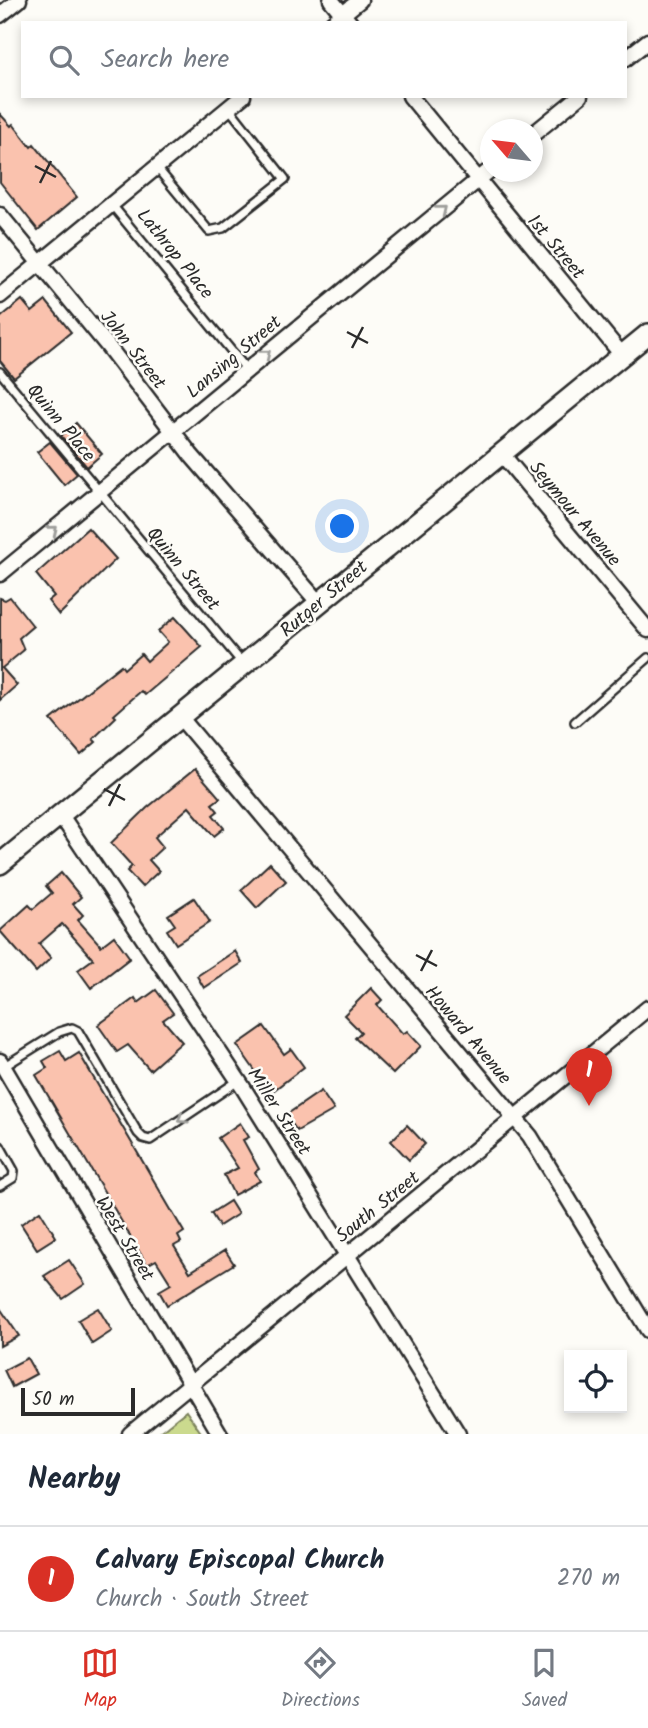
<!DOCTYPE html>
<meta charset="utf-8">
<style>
body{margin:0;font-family:Kalam,sans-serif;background:#f6f6f7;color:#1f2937}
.controls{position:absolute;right:21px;bottom:21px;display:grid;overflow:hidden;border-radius:0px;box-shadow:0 4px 10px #0003}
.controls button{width:63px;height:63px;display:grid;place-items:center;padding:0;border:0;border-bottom:2px solid #e0e1e3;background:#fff;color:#1f2937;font:35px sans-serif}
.compass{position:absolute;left:480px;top:119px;width:63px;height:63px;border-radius:50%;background:#fff;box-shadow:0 4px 10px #0003;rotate:298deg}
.scale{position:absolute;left:21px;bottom:18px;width:114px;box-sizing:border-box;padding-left:7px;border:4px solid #2b2b2b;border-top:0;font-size:19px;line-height:24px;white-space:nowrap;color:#2b2b2b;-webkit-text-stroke:5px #fdfcf7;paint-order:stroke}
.you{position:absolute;left:343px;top:527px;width:24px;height:24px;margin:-18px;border:5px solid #fff;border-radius:50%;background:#1a73e8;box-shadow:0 0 0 10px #1a73e833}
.badge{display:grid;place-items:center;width:46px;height:46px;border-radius:50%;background:#d93025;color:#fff;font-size:23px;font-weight:700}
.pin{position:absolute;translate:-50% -58px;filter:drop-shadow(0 2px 4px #0008)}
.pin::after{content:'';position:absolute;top:37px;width:24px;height:21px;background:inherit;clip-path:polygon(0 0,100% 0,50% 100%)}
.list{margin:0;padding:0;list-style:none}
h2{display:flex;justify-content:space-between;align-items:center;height:91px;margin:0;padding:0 28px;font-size:30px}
h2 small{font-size:23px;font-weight:400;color:#747a83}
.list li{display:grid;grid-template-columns:46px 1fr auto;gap:21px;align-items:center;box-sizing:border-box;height:105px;padding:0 28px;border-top:2px solid #e0e1e3}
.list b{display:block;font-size:26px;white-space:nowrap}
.list p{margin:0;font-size:23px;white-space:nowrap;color:#747a83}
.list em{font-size:23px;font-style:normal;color:#747a83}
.icon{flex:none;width:38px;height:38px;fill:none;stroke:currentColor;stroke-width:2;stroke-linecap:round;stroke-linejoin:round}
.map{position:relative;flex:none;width:648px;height:1434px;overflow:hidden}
.search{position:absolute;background:#fff;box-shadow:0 4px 10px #0003;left:21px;right:21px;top:21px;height:77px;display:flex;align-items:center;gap:18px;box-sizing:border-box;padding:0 24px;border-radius:0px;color:#747a83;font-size:26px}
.sheet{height:196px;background:#fff}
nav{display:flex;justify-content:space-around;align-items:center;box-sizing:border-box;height:98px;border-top:2px solid #e0e1e3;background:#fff;font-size:19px;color:#747a83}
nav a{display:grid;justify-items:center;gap:4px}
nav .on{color:#d93025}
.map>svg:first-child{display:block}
.green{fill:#cbda8e;stroke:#7b825c;stroke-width:2}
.building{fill:#fac2ae;stroke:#2b2b2b;stroke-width:2}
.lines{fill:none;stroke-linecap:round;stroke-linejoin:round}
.service-casing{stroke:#2b2b2b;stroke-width:12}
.minor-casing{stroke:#2b2b2b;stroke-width:19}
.tertiary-casing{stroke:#2b2b2b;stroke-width:24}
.service{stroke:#fdfcf7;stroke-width:7}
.minor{stroke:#fdfcf7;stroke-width:14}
.tertiary{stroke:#fdfcf7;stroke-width:19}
.oneway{stroke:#9e9e9b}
.ticks{fill:none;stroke:#2b2b2b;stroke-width:2.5}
.labels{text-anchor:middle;stroke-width:5;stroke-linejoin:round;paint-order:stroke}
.street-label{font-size:19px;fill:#2b2b2b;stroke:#fdfcf7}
</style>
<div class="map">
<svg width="648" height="1434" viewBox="0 0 648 1434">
<rect width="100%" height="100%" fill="#fdfcf7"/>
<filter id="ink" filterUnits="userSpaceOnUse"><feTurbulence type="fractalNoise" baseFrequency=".0143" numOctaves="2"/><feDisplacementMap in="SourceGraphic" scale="14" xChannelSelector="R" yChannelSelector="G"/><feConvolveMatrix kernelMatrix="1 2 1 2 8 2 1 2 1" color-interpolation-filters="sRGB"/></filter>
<g filter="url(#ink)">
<polygon class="green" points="186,1411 202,1434 157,1434"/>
<g class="building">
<polygon points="0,114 11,126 13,124 31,147 34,144 77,197 38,230 0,182"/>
<polygon points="22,300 32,312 46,301 71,332 14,378 0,361 0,318"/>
<polygon points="76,423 102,454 87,467 61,436"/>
<polygon points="50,442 77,474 64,485 37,452"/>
<polygon points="88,528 116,559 59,615 48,601 54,596 36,574"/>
<polygon points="10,597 33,626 19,638 24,650 2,668 17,685 0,700 0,598 5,600"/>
<polygon points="175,617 202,647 145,695 141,691 114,715 116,717 93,739 96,742 81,755 51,720 121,665 124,669 141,654 147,661 168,642 158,631"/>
<polygon points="195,769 220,798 212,804 218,811 213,815 224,828 214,836 189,807 155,837 163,847 149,860 159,871 142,887 127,871 132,866 111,843 147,808"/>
<polygon points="270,863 286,881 257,908 241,890"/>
<polygon points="61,873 81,897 73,904 83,915 78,920 101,946 114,936 130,958 91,988 78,970 93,959 62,924 39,944 51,958 36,972 0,931 29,905 33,909 52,893 46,886"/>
<polygon points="194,898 210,922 176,944 167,930 175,925 168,915"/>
<polygon points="235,951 242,963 204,988 197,976"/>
<polygon points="371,988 382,1000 377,1005 403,1034 407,1031 421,1046 393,1074 355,1038 361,1032 344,1015"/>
<polygon points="156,990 173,1013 163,1020 182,1042 150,1070 128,1045 117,1052 98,1025 135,998 138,1003"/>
<polygon points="264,1026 284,1054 291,1049 304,1067 274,1090 266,1080 263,1082 237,1045"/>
<polygon points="60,1051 66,1061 79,1053 184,1232 178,1236 181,1242 174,1246 190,1272 225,1250 234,1264 167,1305 159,1291 171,1284 156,1260 147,1265 36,1075 47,1068 43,1061"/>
<polygon points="321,1091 334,1110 297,1131 286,1115"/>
<polygon points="240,1123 249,1137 243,1140 259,1169 255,1172 260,1181 234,1195 224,1175 238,1168 218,1138"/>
<polygon points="407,1125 425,1144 409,1160 391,1141"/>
<polygon points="230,1201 238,1214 219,1226 211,1213"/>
<polygon points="40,1211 56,1237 37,1249 21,1224"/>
<polygon points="69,1260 85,1284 63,1299 44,1276"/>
<polygon points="0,1308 19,1336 0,1346"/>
<polygon points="98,1308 112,1331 92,1344 78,1320"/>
<polygon points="27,1358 36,1374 12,1387 4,1370"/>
</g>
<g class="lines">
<g class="service-casing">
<g id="service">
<polyline points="157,168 209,231 223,228 285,179 229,108"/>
<polyline points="112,205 247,370"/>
<polyline points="0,372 243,664"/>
<polyline points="575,722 648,658"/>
<polyline points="3,1067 59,1032 72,1028 78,1031 138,1133 143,1138 150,1140 238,1081"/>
<polyline points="0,1146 14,1171 13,1178 0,1186"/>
</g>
</g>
<g class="minor-casing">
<g id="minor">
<polyline points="331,0 350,23"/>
<polyline points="0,15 19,0"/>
<polyline points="332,23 360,0"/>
<polyline points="625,59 648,41"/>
<polyline points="410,96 622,355"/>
<polyline points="532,135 580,96"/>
<polyline points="0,215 107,345 191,455 318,602"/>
<polyline points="0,296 243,96"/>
<polyline points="501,453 648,630"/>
<polyline points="0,574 490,170"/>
<polyline points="180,717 530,1136 648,1330"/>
<polyline points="60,814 242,1086 458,1434"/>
<polyline points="0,1061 220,1434"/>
<polyline points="130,1434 648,1008"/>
</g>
</g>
<g class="tertiary-casing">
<polyline id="tertiary" points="0,864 648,334"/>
</g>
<use href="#service" class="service"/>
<use href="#minor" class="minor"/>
<use href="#tertiary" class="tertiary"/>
</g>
<defs><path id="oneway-chevron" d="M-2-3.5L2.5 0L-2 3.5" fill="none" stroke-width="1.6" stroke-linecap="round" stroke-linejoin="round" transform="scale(1.75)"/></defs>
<g class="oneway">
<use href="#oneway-chevron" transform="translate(442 210) rotate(-39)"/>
<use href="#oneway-chevron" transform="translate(266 354) rotate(-39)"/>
<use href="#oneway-chevron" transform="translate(53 530) rotate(-39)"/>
<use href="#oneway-chevron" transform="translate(182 1119) rotate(146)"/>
</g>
</g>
<path class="ticks" d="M35,166L56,177M40,183L51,161M347,332L368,343M352,348L363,327M104,789L125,800M109,806L120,784M416,955L437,966M421,971L432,950"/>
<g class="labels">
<g class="street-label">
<text transform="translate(557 246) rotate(50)" y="7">1st Street</text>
<text transform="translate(176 253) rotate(51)" y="7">Lathrop Place</text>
<text transform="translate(134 349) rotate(52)" y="7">John Street</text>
<text transform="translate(233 356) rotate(-40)" y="7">Lansing Street</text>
<text transform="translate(62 422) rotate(50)" y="7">Quinn Place</text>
<text transform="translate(576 513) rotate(50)" y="7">Seymour Avenue</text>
<text transform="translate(184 568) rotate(50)" y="7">Quinn Street</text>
<text transform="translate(323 598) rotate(-40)" y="7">Rutger Street</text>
<text transform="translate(469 1034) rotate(50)" y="7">Howard Avenue</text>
<text transform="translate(280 1111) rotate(57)" y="7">Miller Street</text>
<text transform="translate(377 1206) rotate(-39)" y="7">South Street</text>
<text transform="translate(126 1238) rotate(59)" y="7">West Street</text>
</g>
</g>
</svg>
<div class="controls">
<button><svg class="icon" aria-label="locate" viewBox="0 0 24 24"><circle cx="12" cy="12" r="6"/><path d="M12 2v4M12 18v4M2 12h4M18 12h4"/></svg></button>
</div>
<svg class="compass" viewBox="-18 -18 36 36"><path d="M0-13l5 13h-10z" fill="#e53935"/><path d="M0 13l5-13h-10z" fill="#747a83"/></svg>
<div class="scale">50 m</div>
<div class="you"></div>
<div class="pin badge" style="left:589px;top:1106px">1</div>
<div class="search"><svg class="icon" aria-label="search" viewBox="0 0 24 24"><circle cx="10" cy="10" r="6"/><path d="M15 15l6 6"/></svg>Search here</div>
</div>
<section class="sheet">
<h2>Nearby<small></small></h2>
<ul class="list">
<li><span class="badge">1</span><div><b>Calvary Episcopal Church</b><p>Church · South Street</p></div><em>270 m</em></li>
</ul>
</section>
<nav>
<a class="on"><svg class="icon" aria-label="map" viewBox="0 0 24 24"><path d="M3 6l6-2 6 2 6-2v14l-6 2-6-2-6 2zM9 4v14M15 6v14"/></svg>Map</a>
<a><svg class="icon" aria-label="directions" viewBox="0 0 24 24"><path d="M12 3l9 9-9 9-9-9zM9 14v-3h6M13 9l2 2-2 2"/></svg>Directions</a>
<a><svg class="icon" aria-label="saved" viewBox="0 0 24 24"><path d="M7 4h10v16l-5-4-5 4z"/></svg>Saved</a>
</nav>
